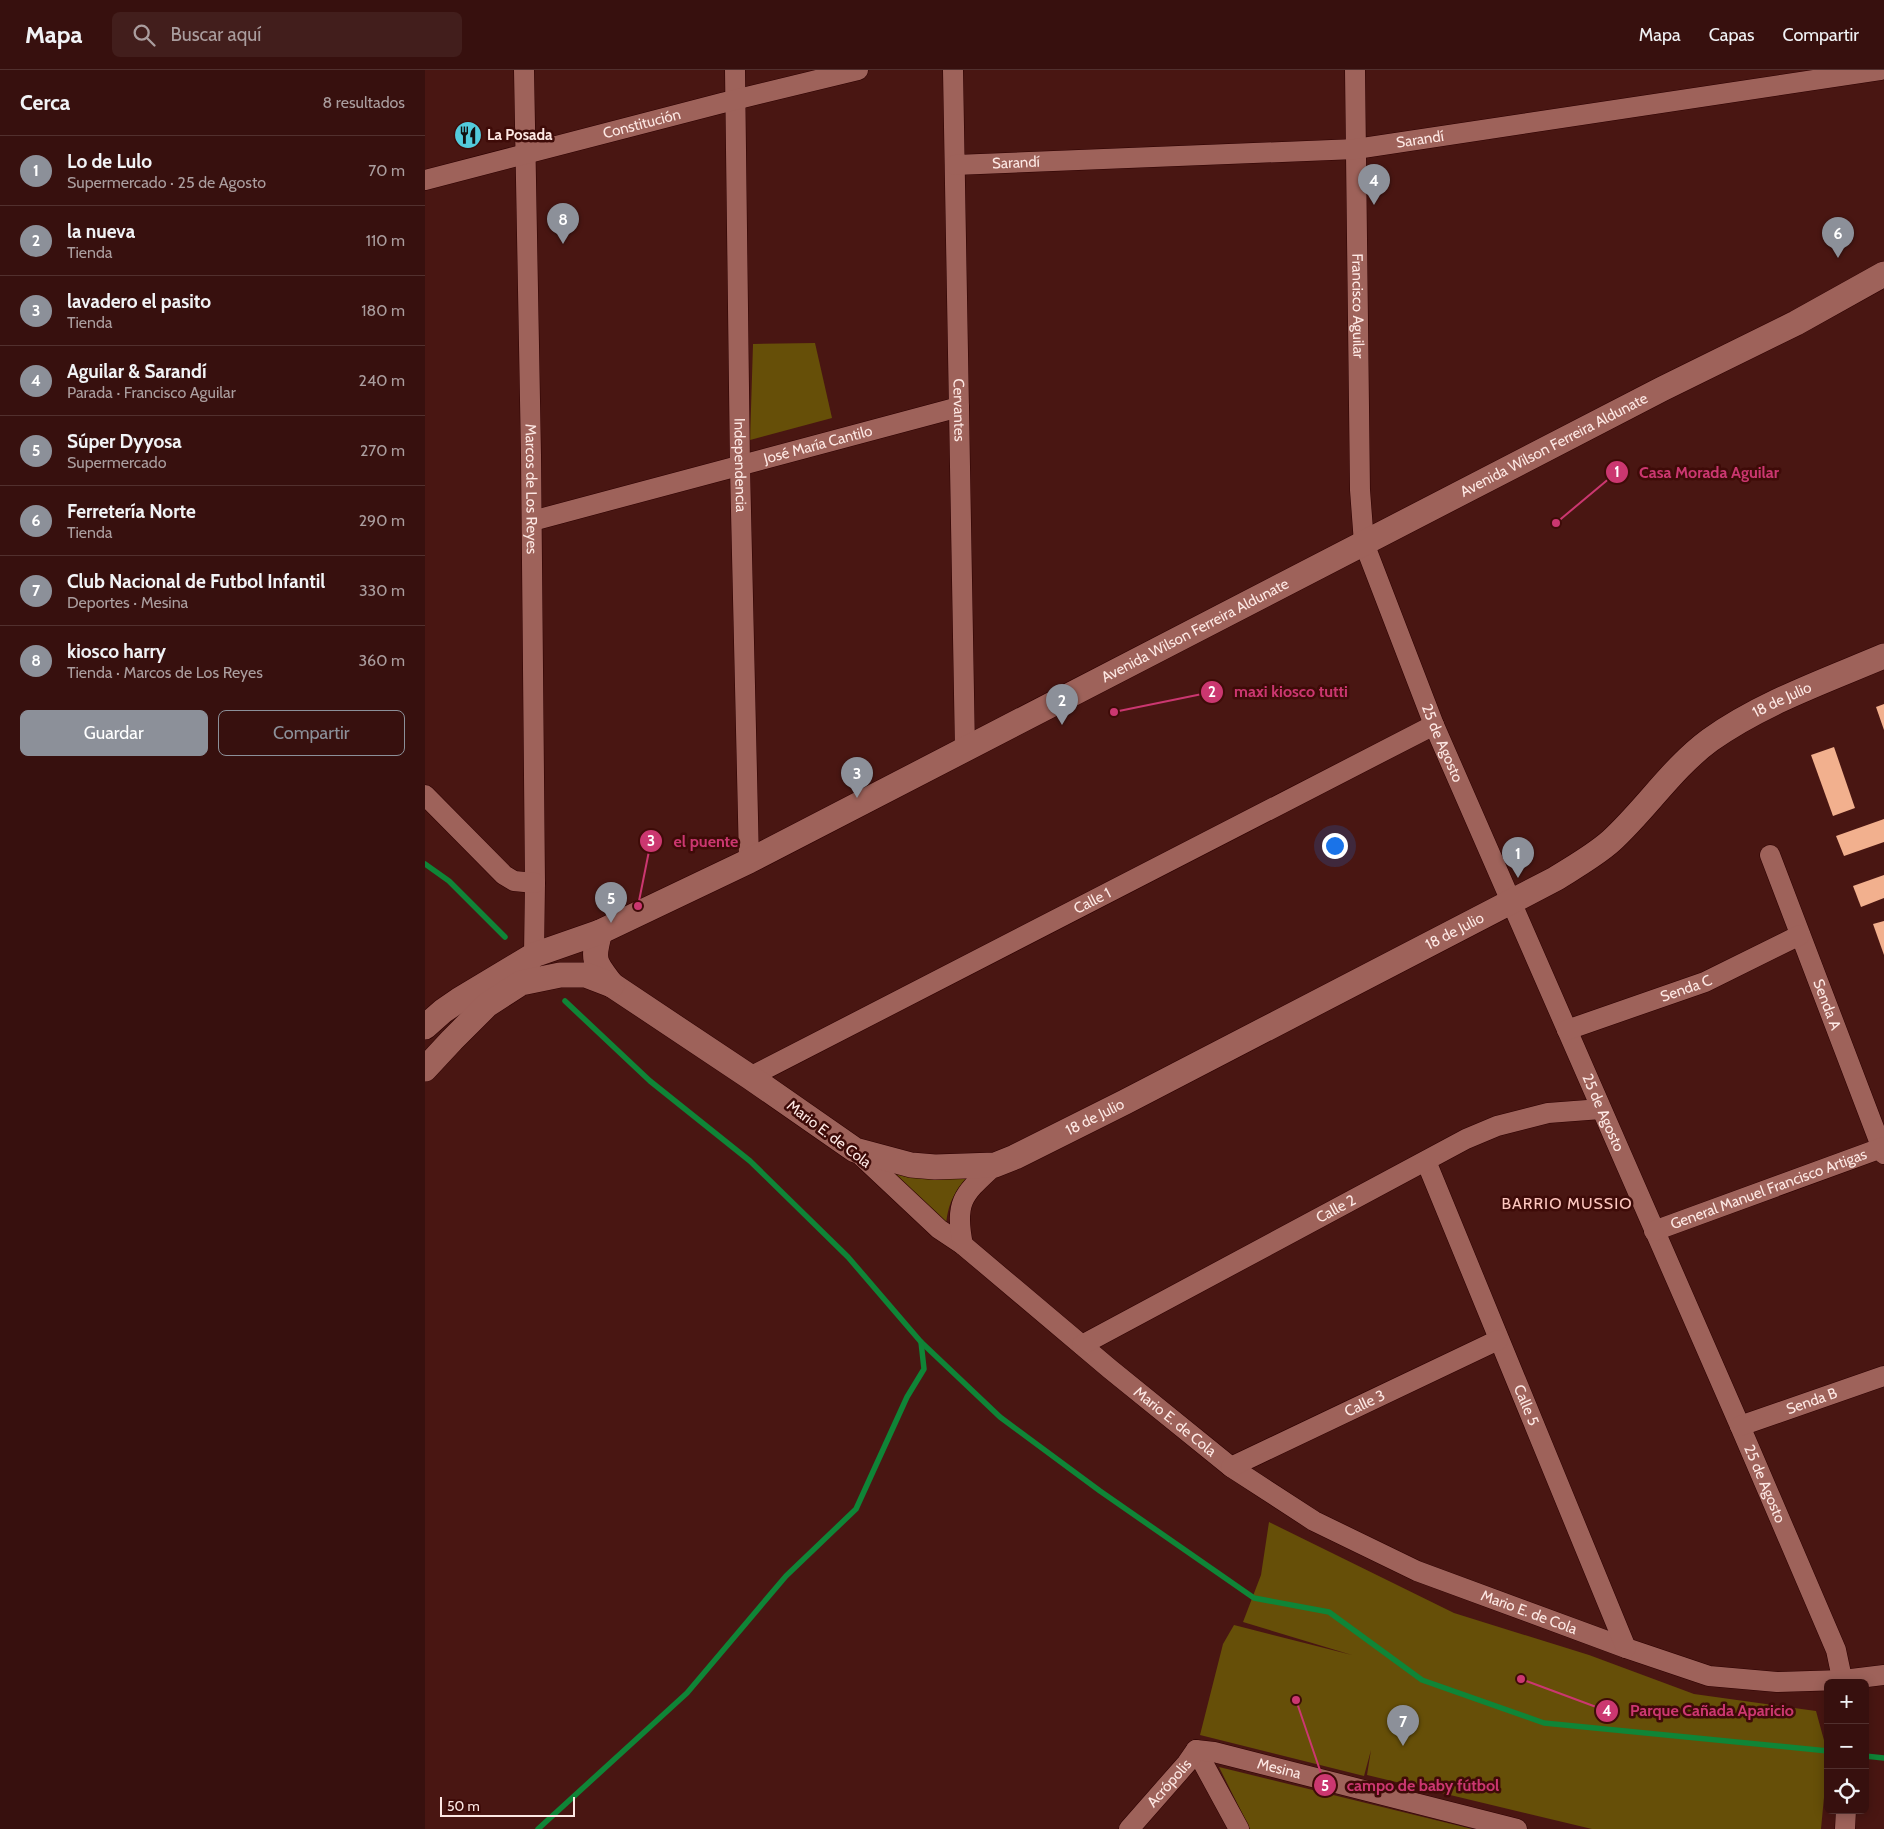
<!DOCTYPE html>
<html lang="es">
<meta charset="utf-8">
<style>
body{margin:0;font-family:Cabin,sans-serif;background:#421e1c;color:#f1f3f6}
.controls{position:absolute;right:15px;bottom:15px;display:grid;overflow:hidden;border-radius:8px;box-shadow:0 2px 12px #0003}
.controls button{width:45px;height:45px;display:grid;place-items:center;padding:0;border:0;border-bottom:1px solid #51302e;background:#37100e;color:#f1f3f6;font:25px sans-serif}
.scale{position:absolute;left:15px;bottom:12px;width:135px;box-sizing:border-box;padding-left:5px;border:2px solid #fde8e4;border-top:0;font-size:14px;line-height:18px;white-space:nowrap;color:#fde8e4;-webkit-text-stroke:4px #3e0b08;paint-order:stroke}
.you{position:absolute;left:909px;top:775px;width:18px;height:18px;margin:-12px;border:4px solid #fff;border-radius:50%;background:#1a73e8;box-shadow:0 0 0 8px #1a73e833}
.badge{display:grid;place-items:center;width:32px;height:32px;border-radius:50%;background:#8c9099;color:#fff;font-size:16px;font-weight:700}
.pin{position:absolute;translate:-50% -41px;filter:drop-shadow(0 1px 2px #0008)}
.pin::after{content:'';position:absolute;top:26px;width:18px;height:15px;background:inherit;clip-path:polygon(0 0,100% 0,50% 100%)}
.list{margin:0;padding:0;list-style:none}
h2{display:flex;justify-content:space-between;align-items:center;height:65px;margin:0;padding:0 20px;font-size:21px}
h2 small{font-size:16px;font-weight:400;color:#aa9d9e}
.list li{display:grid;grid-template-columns:32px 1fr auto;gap:15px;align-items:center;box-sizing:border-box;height:70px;padding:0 20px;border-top:1px solid #51302e}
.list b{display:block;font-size:19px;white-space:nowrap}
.list p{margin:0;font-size:16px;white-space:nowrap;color:#aa9d9e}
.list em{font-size:16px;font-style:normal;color:#aa9d9e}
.actions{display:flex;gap:10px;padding:15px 20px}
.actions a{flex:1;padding:11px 0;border:1px solid #8c9099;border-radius:8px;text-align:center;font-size:18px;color:#8c9099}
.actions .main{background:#8c9099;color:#fff}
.icon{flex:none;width:28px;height:28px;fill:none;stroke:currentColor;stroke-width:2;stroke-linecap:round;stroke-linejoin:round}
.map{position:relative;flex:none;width:1459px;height:1759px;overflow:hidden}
header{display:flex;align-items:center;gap:30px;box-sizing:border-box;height:70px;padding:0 25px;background:#37100e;border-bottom:1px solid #51302e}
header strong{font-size:24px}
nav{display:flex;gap:28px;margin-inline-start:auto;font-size:18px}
.search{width:350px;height:45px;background:#421e1c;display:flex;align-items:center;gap:12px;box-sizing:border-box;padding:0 18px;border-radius:8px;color:#aa9d9e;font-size:19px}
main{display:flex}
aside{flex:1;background:#37100e}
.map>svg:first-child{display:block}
.green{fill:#664f08}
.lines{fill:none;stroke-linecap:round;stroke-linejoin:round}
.stream{stroke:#0f8537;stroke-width:5.5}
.building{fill:#f2b08e}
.minor-casing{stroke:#2d0000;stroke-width:21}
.tertiary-casing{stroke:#2d0000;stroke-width:26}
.minor{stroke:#9e625a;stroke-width:20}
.tertiary{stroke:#9e625a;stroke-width:25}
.labels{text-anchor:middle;stroke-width:5;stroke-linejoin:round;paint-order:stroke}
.street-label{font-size:15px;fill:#fde8e4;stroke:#3e0b08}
.poi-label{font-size:15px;font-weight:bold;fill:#fde8e4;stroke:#3e0b08;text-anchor:start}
.neighbourhood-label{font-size:16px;letter-spacing:1px;fill:#fec8c0;stroke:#3e0b08}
.leader{fill:none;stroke:#cb3770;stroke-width:2}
.callout-dot{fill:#cb3770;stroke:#3e0b08;stroke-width:2}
.mark-label{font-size:15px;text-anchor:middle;font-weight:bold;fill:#fff}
.callout-label{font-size:16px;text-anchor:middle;font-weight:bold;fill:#cb3770;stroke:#3e0b08;stroke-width:5;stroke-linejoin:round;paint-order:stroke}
</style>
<header>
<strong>Mapa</strong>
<div class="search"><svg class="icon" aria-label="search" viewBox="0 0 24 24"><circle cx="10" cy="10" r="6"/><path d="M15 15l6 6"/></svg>Buscar aquí</div>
<nav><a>Mapa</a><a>Capas</a><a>Compartir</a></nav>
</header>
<main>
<aside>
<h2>Cerca<small>8 resultados</small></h2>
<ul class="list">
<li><span class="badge">1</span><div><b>Lo de Lulo</b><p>Supermercado · 25 de Agosto</p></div><em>70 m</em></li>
<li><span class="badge">2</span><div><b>la nueva</b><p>Tienda</p></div><em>110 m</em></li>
<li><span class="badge">3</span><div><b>lavadero el pasito</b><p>Tienda</p></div><em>180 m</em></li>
<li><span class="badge">4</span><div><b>Aguilar &amp; Sarandí</b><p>Parada · Francisco Aguilar</p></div><em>240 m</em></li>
<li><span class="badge">5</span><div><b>Súper Dyyosa</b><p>Supermercado</p></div><em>270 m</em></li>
<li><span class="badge">6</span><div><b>Ferretería Norte</b><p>Tienda</p></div><em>290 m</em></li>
<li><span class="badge">7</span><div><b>Club Nacional de Futbol Infantil</b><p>Deportes · Mesina</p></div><em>330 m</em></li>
<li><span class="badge">8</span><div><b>kiosco harry</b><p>Tienda · Marcos de Los Reyes</p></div><em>360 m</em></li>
</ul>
<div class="actions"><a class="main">Guardar</a><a>Compartir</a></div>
</aside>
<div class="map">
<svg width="1459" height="1759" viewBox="0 0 1459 1759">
<rect width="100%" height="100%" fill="#491612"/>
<g class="green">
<polygon points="390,273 407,348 325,370 328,274"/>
<path d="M450,1090L548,1104C530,1120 524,1130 521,1154Z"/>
<polygon points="844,1452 1029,1543 1164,1585 1269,1624 1391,1641 1403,1685 1396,1759 1167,1759 942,1705 946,1680 939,1706 775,1665 798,1574 809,1555 927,1585 818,1552 836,1505"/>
<polygon points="794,1697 1047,1759 825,1759"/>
</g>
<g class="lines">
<g class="stream">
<polyline points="0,794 24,811 80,867"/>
<polyline points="496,1272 575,1347 675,1421 829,1528 904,1542 997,1610 1119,1653 1403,1681"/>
<polyline points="1440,1686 1459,1688"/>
<polyline points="113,1759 262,1623 361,1506 431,1439 482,1327 499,1299 496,1272 423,1187 325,1091 225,1011 140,931"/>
</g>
</g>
<g class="building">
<polygon points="1459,634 1459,660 1451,637"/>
<polygon points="1409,677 1430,738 1408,746 1386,685"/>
<polygon points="1459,749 1459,772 1419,786 1411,766"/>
<polygon points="1459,805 1459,828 1436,837 1428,816"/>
<polygon points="1459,851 1459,885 1448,854"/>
</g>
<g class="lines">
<g class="minor-casing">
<g id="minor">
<path id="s1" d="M99,0L106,385L110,813L109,885L104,897"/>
<path id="s2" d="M310,0L315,397L324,791"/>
<path id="s3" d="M528,0L540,680"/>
<path id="s4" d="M930,0L935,420L939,473L1009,655L1315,1356L1411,1580L1418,1613"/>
<path id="s5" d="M530,95L931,79L1455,0"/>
<path id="s6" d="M0,110L297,33L433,0"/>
<path id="s7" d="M107,451L534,337"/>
<polyline points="0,725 79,805 89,811 110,813"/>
<path id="s8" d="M1345,785L1459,1084"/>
<path id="s9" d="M1142,960L1280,912L1375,865"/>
<path id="s10" d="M325,1007L1009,655"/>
<path id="s11" d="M430,1080L514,1159L538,1175L685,1299L806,1397L889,1451L992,1501L1201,1578L1284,1606L1352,1612L1418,1610L1459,1605"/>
<path id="s12" d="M1001,1091L1201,1578"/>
<path id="s13" d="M1229,1161L1459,1077"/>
<path d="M538,1175C529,1130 539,1124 570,1095"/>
<path id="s14" d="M657,1275L1041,1069L1072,1056L1123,1043L1176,1039"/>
<path id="s15" d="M1315,1356L1459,1306"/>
<path id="s16" d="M806,1397L1073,1270"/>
<polyline points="771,1680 814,1759"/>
<path id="s17" d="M704,1759L762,1693L771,1680L789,1682L1092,1759"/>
<polyline points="1420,1759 1421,1740"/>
</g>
</g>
<g class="tertiary-casing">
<g id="tertiary">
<path id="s18" d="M175,862C167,890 169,892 187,915L325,1007L430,1080L486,1095L510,1097L570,1095L590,1087L700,1032L1130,809C1149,797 1169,786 1186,771C1221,739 1247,698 1285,670C1337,633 1400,611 1459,586"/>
<path id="s19" d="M0,957L18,941L34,930L109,885L175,862L324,791L1237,319L1371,253L1459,204"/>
<polyline points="0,999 27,970 62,935 96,913 135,905 161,905 187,915"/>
</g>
</g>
<use href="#minor" class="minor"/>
<use href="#tertiary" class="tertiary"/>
</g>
<defs>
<g id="restaurant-disc" transform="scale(1.4375)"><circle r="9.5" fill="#53cbdc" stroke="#3e0b08"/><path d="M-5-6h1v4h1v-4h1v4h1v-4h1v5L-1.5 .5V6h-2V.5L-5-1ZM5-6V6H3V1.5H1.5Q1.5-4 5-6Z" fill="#111"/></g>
</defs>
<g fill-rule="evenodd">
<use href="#restaurant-disc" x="43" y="65"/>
</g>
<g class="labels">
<g class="street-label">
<text dy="5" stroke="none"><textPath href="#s6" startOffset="224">Constitución</textPath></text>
<text dy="5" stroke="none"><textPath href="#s5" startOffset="466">Sarandí</textPath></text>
<text dy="5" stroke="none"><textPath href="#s5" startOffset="61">Sarandí</textPath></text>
<text dy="5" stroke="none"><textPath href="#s4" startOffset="236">Francisco Aguilar</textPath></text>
<text dy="5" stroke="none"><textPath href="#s3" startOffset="340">Cervantes</textPath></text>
<text dy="5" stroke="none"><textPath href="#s19" startOffset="1272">Avenida Wilson Ferreira Aldunate</textPath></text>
<text dy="5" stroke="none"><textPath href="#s7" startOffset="296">José María Cantilo</textPath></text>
<text dy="5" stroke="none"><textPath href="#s2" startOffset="395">Independencia</textPath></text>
<text dy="5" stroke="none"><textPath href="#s1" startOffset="419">Marcos de Los Reyes</textPath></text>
<text dy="5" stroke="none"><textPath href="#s19" startOffset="868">Avenida Wilson Ferreira Aldunate</textPath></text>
<text dy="5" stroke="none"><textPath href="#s18" startOffset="1415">18 de Julio</textPath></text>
<text dy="5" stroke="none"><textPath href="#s4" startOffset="688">25 de Agosto</textPath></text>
<text dy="5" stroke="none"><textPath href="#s10" startOffset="385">Calle 1</textPath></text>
<text dy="5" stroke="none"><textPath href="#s18" startOffset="1010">18 de Julio</textPath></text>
<text dy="5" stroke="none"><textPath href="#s9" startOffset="126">Senda C</textPath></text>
<text dy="5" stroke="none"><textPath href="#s8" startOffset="160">Senda A</textPath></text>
<text dy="5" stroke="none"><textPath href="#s4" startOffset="1091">25 de Agosto</textPath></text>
<text dy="5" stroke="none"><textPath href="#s18" startOffset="605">18 de Julio</textPath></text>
<text transform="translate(404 1064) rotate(37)" y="5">Mario E. de Cola</text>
<text dy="5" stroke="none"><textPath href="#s13" startOffset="122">General Manuel Francisco Artigas</textPath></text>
<text dy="5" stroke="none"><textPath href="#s14" startOffset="288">Calle 2</textPath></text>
<text dy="5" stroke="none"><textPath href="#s15" startOffset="76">Senda B</textPath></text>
<text dy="5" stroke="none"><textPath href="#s16" startOffset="148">Calle 3</textPath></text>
<text dy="5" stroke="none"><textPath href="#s12" startOffset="264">Calle 5</textPath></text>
<text dy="5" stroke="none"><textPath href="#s11" startOffset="420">Mario E. de Cola</textPath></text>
<text dy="5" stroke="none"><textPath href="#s4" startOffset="1496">25 de Agosto</textPath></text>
<text dy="5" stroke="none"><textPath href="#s11" startOffset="825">Mario E. de Cola</textPath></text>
<text dy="5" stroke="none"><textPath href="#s17" startOffset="189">Mesina</textPath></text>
<text dy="5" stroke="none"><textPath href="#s17" startOffset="61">Acrópolis</textPath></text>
</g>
<g class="poi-label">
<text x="62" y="70">La Posada</text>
</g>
<g class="neighbourhood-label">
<text x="1142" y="1139">BARRIO MUSSIO</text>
</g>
</g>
<path class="leader" d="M1131 453L1192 402M689 642L787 622M213 836L226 771M1096 1609L1182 1641M871 1630L900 1715"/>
<g class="callout-dot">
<circle cx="1131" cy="453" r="5"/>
<circle cx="689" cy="642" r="5"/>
<circle cx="213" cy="836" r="5"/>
<circle cx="1096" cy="1609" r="5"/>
<circle cx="871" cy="1630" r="5"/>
<circle cx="1192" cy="402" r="12"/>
<circle cx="787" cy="622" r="12"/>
<circle cx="226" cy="771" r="12"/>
<circle cx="1182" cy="1641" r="12"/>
<circle cx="900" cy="1715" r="12"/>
</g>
<g class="mark-label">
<text x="1192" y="407">1</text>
<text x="787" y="627">2</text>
<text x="226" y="776">3</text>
<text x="1182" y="1646">4</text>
<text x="900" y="1721">5</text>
</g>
<g class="callout-label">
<text x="1284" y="408">Casa Morada Aguilar</text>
<text x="866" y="627">maxi kiosco tutti</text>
<text x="281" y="777">el puente</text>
<text x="1287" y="1646">Parque Cañada Aparicio</text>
<text x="998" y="1721">campo de baby fútbol</text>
</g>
</svg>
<div class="controls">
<button>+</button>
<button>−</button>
<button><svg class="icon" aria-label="locate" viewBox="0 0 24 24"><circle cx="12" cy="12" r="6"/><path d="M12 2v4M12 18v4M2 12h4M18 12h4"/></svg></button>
</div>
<div class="scale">50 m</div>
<div class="you"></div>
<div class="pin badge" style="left:1093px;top:808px">1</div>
<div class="pin badge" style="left:637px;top:655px">2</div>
<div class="pin badge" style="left:432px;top:728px">3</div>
<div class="pin badge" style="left:949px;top:135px">4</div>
<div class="pin badge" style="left:186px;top:853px">5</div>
<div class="pin badge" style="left:1413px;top:188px">6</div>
<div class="pin badge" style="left:978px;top:1676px">7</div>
<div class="pin badge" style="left:138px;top:174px">8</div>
</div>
</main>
